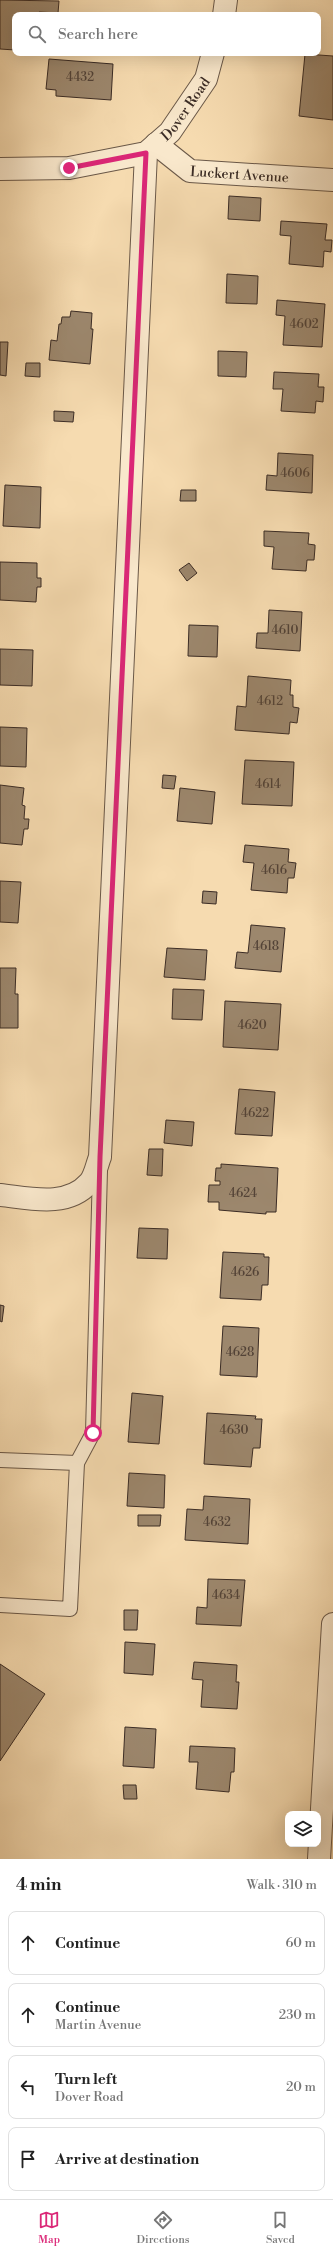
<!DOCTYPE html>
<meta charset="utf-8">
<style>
body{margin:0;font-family:"Libre Bodoni",serif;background:#f2f2f2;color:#222}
.controls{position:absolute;right:12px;bottom:12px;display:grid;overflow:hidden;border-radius:8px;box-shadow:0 4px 16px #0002}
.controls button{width:36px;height:36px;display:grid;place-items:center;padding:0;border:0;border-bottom:1px solid #e0e0e0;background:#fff;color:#222;font:20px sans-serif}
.stop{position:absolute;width:12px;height:12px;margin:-9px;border:3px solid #db2777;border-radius:50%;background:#fff}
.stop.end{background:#db2777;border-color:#fff;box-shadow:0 1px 4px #0008}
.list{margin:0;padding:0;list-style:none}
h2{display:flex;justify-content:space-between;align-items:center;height:52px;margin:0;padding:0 16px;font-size:17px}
h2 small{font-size:13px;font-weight:400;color:#767676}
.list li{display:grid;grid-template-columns:26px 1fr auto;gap:12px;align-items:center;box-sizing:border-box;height:64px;margin:0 8px 8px;padding:0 8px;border:1px solid #e0e0e0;border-radius:8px}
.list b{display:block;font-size:15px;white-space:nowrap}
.list p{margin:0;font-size:13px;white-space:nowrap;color:#767676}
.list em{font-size:13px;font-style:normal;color:#767676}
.icon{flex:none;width:22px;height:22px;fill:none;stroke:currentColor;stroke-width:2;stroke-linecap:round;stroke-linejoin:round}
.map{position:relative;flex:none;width:333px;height:1859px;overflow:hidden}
.search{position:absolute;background:#fff;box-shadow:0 4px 16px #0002;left:12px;right:12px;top:12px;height:44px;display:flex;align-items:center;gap:10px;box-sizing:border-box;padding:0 14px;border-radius:8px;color:#767676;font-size:15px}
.sheet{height:340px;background:#fff}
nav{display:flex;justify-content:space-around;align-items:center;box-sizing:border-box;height:56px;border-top:1px solid #e0e0e0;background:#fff;font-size:11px;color:#767676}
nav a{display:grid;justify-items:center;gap:2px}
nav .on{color:#db2777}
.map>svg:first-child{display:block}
.building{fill:#9c876d;stroke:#3b2c25}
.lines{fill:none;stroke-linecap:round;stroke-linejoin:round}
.lane-casing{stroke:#6a5848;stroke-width:16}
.street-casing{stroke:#6a5848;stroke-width:24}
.lane{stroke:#f9e8cc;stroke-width:14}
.street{stroke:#f9e8cc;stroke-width:22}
.route{stroke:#db2777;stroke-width:5}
.labels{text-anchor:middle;stroke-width:3.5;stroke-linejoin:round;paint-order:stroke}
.number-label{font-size:12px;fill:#534337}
.street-label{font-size:14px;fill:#3b2c25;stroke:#f9e8cc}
</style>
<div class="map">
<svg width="333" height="1859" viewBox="0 0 333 1859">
<rect width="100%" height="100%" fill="#f6dbb0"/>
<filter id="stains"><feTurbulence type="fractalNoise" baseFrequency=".005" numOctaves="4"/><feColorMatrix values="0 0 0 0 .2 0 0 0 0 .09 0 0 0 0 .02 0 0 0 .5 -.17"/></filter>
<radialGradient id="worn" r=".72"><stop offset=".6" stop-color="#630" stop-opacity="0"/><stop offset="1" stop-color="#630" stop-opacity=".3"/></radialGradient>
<g class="building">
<polygon points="0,0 59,1 58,13 39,12 39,15 15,15 15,50 0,49"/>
<polygon points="305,54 333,56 333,120 299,116"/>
<polygon points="49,59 113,64 111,100 56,96 56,90 46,89"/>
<polygon points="229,196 261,198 260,221 228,219"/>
<polygon points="281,221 327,224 325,240 332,240 331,252 324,251 323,267 289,264 291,236 280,235"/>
<polygon points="227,274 258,276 257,304 226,303"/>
<polygon points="277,300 325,304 322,347 283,345 285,316 276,315"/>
<polygon points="71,311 92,313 91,329 93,329 90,364 49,360 51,340 57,341 59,324 61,324 62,317 70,317"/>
<polygon points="0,342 8,342 6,376 0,375"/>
<polygon points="218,351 247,352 246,377 218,376"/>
<polygon points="26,363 40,363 40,377 25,376"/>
<polygon points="274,372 319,374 318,387 324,387 323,402 316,401 315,413 281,411 283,389 273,389"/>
<polygon points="54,411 74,412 73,422 54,421"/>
<polygon points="278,453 313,455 312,493 266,490 267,475 277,476"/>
<polygon points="5,485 41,487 40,528 3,526"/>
<polygon points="181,490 196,490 196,501 180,501"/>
<polygon points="264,531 309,533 308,544 315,545 315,548 314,560 307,560 306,571 272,569 274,547 264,546"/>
<polygon points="0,562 37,563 37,578 41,578 41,587 37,587 36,602 0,600"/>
<polygon points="189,563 197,573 187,581 179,570"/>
<polygon points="269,610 302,612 300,651 256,648 257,633 268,633"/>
<polygon points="189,625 218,626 217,657 188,656"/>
<polygon points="0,649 33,650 32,686 0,685"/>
<polygon points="248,676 291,680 290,695 293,695 293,707 299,708 297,723 290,722 289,734 235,730 237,706 246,707"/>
<polygon points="0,727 27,728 26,767 0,766"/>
<polygon points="245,760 294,762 292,806 242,804"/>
<polygon points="163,775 176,776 174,789 162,788"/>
<polygon points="0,785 24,788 22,805 25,806 24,819 29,819 28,829 24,829 22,845 0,843"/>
<polygon points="180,788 215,792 212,824 177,821"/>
<polygon points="245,845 289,849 288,862 296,863 294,878 288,878 287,893 251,890 254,863 243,862"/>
<polygon points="0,881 21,882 18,923 0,922"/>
<polygon points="203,891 217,892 216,904 202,903"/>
<polygon points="251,925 285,928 281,972 235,968 237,952 248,953"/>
<polygon points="167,948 207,950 205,980 164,977"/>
<polygon points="0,968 16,968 15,994 18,994 18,1028 0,1028"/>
<polygon points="173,989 204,990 202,1020 172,1019"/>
<polygon points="225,1001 281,1004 278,1050 223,1047"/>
<polygon points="239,1089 275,1092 272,1136 235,1134"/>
<polygon points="166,1120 194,1122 192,1146 164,1143"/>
<polygon points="149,1149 163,1149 162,1176 147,1175"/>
<polygon points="221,1164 278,1168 276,1212 266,1212 266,1214 219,1210 219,1202 208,1202 209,1185 220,1185 220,1181 215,1181 216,1168 221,1168"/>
<polygon points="139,1228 168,1229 167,1259 137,1258"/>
<polygon points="223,1252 264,1254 264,1257 269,1257 268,1285 262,1285 261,1300 220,1298"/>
<polygon points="0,1305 4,1306 2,1322 0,1321"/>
<polygon points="223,1326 259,1328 257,1377 220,1375"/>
<polygon points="132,1393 163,1396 159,1444 128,1442"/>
<polygon points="207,1413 256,1416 255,1419 262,1419 260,1448 253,1448 251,1467 204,1464"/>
<polygon points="129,1473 165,1475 164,1508 127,1506"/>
<polygon points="204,1496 250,1499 248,1544 185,1540 187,1509 203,1510"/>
<polygon points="138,1515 161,1515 160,1526 138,1526"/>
<polygon points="208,1579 245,1580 241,1626 196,1624 197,1607 207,1608"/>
<polygon points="124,1610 138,1610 137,1630 124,1630"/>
<polygon points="125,1642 155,1644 153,1675 124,1673"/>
<polygon points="194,1662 237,1665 236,1682 239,1682 237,1709 201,1707 203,1680 192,1679"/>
<polygon points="0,1664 45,1694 0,1761"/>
<polygon points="125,1727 156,1729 154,1768 123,1766"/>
<polygon points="190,1746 235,1748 234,1772 231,1772 229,1792 196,1789 198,1762 189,1762"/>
<polygon points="123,1785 136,1785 137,1799 124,1799"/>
</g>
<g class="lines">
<g class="lane-casing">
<g id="lane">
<polyline points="0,1460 77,1463 70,1609 0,1605"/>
<polyline points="77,1463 93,1433 100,1170"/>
</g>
</g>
<g class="street-casing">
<g id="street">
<polyline points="224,15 226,0"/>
<path id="s1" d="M156,144L190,171L333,180"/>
<path id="s2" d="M0,169L69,168L146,153L170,132L206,79L213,53"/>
<path d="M0,1195C29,1198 67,1208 89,1183C95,1177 97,1164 100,1157L146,153"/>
<polyline points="319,1859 333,1624"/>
</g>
</g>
<use href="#lane" class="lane"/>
<use href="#street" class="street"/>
</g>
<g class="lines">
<polyline class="route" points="69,168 146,153 100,1157 93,1433"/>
</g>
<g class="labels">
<g class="number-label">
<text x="80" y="81">4432</text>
<text x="304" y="328">4602</text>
<text x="295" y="477">4606</text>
<text x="285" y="634">4610</text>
<text x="270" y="705">4612</text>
<text x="268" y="788">4614</text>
<text x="274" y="874">4616</text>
<text x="266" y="950">4618</text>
<text x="252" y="1029">4620</text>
<text x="255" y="1117">4622</text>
<text x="243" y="1197">4624</text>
<text x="245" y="1276">4626</text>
<text x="240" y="1356">4628</text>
<text x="234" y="1434">4630</text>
<text x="217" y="1526">4632</text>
<text x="226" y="1599">4634</text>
</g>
<g class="street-label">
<text dy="5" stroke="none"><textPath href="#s2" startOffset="207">Dover Road</textPath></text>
<text dy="5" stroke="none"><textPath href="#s1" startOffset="93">Luckert Avenue</textPath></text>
</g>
</g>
<rect width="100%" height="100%" filter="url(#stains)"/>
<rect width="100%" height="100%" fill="url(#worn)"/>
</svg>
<div class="controls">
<button><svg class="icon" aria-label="layers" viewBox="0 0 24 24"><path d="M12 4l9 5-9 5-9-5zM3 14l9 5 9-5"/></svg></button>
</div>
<div class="stop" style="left:93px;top:1433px"></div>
<div class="stop end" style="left:69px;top:168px"></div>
<div class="search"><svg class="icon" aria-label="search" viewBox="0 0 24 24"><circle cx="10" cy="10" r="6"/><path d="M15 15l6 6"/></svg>Search here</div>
</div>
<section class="sheet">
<h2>4 min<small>Walk · 310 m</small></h2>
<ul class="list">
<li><svg class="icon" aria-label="ahead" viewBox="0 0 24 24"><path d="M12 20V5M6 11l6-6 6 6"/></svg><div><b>Continue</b></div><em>60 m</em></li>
<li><svg class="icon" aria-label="ahead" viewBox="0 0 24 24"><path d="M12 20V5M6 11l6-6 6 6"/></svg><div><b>Continue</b><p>Martin Avenue</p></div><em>230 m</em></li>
<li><svg class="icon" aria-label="left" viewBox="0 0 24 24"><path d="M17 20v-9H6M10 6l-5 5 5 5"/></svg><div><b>Turn left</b><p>Dover Road</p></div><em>20 m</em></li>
<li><svg class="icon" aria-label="arrive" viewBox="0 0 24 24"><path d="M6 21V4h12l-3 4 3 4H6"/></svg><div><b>Arrive at destination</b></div></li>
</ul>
</section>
<nav>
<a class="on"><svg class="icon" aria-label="map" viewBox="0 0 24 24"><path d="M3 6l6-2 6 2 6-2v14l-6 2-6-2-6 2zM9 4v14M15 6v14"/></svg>Map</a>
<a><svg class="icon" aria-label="directions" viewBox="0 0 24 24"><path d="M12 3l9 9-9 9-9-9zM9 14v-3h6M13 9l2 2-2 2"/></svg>Directions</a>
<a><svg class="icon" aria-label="saved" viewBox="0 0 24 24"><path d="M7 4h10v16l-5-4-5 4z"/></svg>Saved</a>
</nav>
